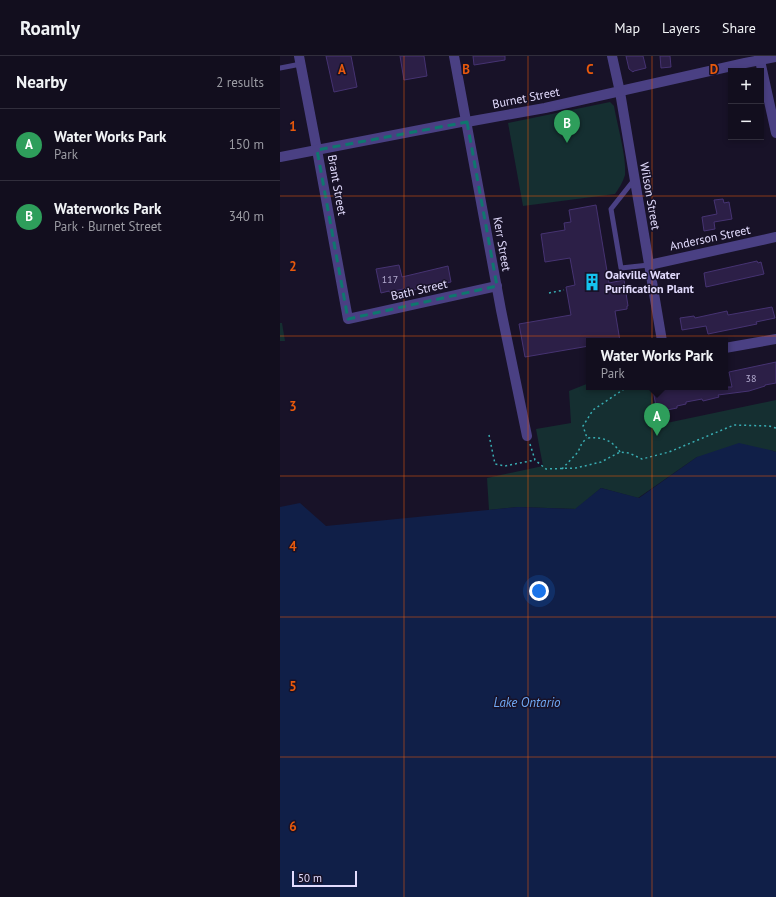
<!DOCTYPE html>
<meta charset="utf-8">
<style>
body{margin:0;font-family:"PT Sans",sans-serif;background:#1f1c2b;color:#f1f3f6}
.controls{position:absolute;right:12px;top:12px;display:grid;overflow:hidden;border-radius:0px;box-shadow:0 2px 6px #0003}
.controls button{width:36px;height:36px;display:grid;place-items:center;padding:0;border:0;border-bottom:1px solid #312e3c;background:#120e1e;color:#f1f3f6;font:20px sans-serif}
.scale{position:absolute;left:12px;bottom:10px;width:65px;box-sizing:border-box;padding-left:4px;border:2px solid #e2dbfd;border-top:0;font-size:11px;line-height:14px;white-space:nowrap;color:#e2dbfd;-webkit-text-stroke:3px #181228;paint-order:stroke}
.you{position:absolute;left:259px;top:535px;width:14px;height:14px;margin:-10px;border:3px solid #fff;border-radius:50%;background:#1a73e8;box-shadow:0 0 0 6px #1a73e833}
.badge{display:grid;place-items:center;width:26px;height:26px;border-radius:50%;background:#15c2ef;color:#fff;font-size:13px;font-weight:700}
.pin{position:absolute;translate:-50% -33px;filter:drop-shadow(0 1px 2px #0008)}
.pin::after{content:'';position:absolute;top:21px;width:14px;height:12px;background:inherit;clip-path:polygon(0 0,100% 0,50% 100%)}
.popup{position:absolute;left:306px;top:282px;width:142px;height:52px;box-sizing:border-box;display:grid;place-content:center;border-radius:0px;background:#120e1e;filter:drop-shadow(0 1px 3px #0005);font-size:13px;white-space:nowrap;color:#9c9ca4}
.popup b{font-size:15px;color:#f1f3f6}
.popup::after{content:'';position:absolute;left:50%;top:100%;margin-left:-8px;border:8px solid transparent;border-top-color:#120e1e}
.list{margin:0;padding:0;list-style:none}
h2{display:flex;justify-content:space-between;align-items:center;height:52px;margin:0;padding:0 16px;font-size:17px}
h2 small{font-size:13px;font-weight:400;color:#9c9ca4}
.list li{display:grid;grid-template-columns:26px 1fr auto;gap:12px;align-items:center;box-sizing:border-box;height:72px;padding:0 16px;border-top:1px solid #312e3c}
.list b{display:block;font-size:15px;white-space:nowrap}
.list p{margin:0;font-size:13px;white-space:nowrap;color:#9c9ca4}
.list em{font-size:13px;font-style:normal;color:#9c9ca4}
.map{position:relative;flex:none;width:496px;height:841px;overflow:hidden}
header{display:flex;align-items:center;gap:24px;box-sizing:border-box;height:56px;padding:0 20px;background:#120e1e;border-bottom:1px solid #312e3c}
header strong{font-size:19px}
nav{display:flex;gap:22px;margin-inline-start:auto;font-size:14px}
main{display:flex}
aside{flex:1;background:#120e1e}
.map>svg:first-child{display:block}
.green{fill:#152f31}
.water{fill:#101f48}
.building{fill:#2c1f47;stroke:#463372}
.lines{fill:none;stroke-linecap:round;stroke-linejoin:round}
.path{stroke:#39adb3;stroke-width:1.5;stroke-dasharray:2 3;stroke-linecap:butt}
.service{stroke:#4a4083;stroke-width:5}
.minor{stroke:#4a4083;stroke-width:10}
.marked{fill:none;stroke:#0f766e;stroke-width:3;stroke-dasharray:8 5;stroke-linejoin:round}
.grid{fill:none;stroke:#e8590c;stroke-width:1;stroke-opacity:0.55}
.labels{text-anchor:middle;stroke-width:3;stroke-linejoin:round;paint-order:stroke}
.number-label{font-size:10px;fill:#b4acd0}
.street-label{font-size:12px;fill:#e2dbfd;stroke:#181228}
.poi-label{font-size:12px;font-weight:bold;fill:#e2dbfd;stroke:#181228;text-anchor:start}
.water-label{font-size:13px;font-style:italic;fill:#70a9f5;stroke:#181228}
.grid-label{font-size:13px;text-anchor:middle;font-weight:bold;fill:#e8590c;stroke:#181228;stroke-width:3;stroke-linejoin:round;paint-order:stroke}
</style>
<header>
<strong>Roamly</strong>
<nav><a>Map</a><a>Layers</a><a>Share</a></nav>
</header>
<main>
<aside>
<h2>Nearby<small>2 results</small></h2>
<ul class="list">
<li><span class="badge" style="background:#2e9e5b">A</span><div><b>Water Works Park</b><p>Park</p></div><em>150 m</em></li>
<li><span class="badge" style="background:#2e9e5b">B</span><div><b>Waterworks Park</b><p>Park · Burnet Street</p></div><em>340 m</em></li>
</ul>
</aside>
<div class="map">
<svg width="496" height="841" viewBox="0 0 496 841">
<rect width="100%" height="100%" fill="#181228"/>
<g class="green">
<path d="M330,46L334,50C337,68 347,102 345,119C343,126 339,132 335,138L243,150L228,67Z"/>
<polygon points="0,267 2,267 5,285 0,285"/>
<polygon points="309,327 309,331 370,331 377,369 496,344 496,396 490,394 417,401 358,442 321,432 296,453 238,451 209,454 207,422 263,410 256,373 291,367 289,335"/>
</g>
<polygon class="water" points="459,387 490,394 496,396 496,841 0,841 0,451 20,447 46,470 238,451 295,453 321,432 359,442 417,401"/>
<g class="building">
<polygon points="46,0 71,0 77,31 54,36"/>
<polygon points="120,0 144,0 147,20 124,24"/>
<polygon points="193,0 225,0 225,4 194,9"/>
<polygon points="346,0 363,0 366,12 354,15 353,16 349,13"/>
<polygon points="380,0 390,0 391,11 381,12"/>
<polygon points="443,143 444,147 449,146 452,163 434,166 435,173 424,175 422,161 437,158 434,144"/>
<polygon points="316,149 329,227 344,224 348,250 347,250 347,253 335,255 340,285 309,285 309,290 245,301 239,268 291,259 286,231 295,229 290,202 265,206 261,178 285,174 284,167 291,166 289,154"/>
<polygon points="477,205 478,207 481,206 484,218 426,231 424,217"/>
<polygon points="119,209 122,221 168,210 171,226 129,235 128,232 109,236 109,235 101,237 96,213"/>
<polygon points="492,251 495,262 476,266 477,268 428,278 426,270 402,274 400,262 414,260 415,262 447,255 448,259"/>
<polygon points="496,306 496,327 485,329 485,330 469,335 438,339 439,341 423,345 422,343 406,346 406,348 397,350 397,352 377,356 373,334 383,331 452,331 449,316"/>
</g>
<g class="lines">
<g class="path">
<polyline points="269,237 284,234"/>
<polyline points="209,379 215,408 225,410 255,404"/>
<polyline points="250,388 255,404 266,413 296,412 321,406 340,396 349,397 362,403 389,396 454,369 489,370 496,372"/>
<path d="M340,396C331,383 322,381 307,382L303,370L313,354L347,331"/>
<polyline points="282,413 298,396 302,387 307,382"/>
</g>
<g class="service">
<polyline points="0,12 21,8"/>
<polyline points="354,124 331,153 341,212 369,209"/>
</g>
<g class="minor">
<polyline points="19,0 37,94 68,263 217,230"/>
<polyline points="174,0 221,254 247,380"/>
<polyline points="332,0 340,36 382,285"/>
<polyline points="479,0 496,77"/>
<polyline points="0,101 181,66 187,66 265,52 465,7 496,1"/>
<polyline points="369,209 496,181"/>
<polyline points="445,292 496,283"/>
</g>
</g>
<path class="marked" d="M187,66L217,230L68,263L37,94Z"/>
<path class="grid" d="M124,0V841M248,0V841M372,0V841M0,140H496M0,280H496M0,420H496M0,561H496M0,701H496"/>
<defs>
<g id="building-bare" transform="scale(1.38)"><path d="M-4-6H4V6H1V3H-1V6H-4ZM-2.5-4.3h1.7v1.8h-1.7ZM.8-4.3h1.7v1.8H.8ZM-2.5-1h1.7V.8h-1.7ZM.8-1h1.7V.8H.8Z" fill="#15c2ef" stroke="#181228" stroke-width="2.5" paint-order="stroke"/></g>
</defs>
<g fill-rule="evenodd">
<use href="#building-bare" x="312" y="226"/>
</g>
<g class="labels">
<g class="number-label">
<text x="110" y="227">117</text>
<text x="471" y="326">38</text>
</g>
<g class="street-label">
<text transform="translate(246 42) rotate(-11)" y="4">Burnet Street</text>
<text transform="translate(57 129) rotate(80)" y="4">Brant Street</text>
<text transform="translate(370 140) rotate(80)" y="4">Wilson Street</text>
<text transform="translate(430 182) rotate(-12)" y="4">Anderson Street</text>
<text transform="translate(222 188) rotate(80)" y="4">Kerr Street</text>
<text transform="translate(139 234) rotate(-13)" y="4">Bath Street</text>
</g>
<g class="poi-label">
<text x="325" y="223">Oakville Water<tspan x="325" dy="14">Purification Plant</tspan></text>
</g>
<g class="water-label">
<text x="247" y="651">Lake Ontario</text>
</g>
</g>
<g class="grid-label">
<text x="62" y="18">A</text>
<text x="186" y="18">B</text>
<text x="310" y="18">C</text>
<text x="434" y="18">D</text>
<text x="13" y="75">1</text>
<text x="13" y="215">2</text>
<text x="13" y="355">3</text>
<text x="13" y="495">4</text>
<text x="13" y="635">5</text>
<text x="13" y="775">6</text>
</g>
</svg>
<div class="controls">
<button>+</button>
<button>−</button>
</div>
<div class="scale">50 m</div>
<div class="you"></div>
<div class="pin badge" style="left:377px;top:380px;background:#2e9e5b">A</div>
<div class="popup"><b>Water Works Park</b>Park</div>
<div class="pin badge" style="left:287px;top:87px;background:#2e9e5b">B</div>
</div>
</main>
